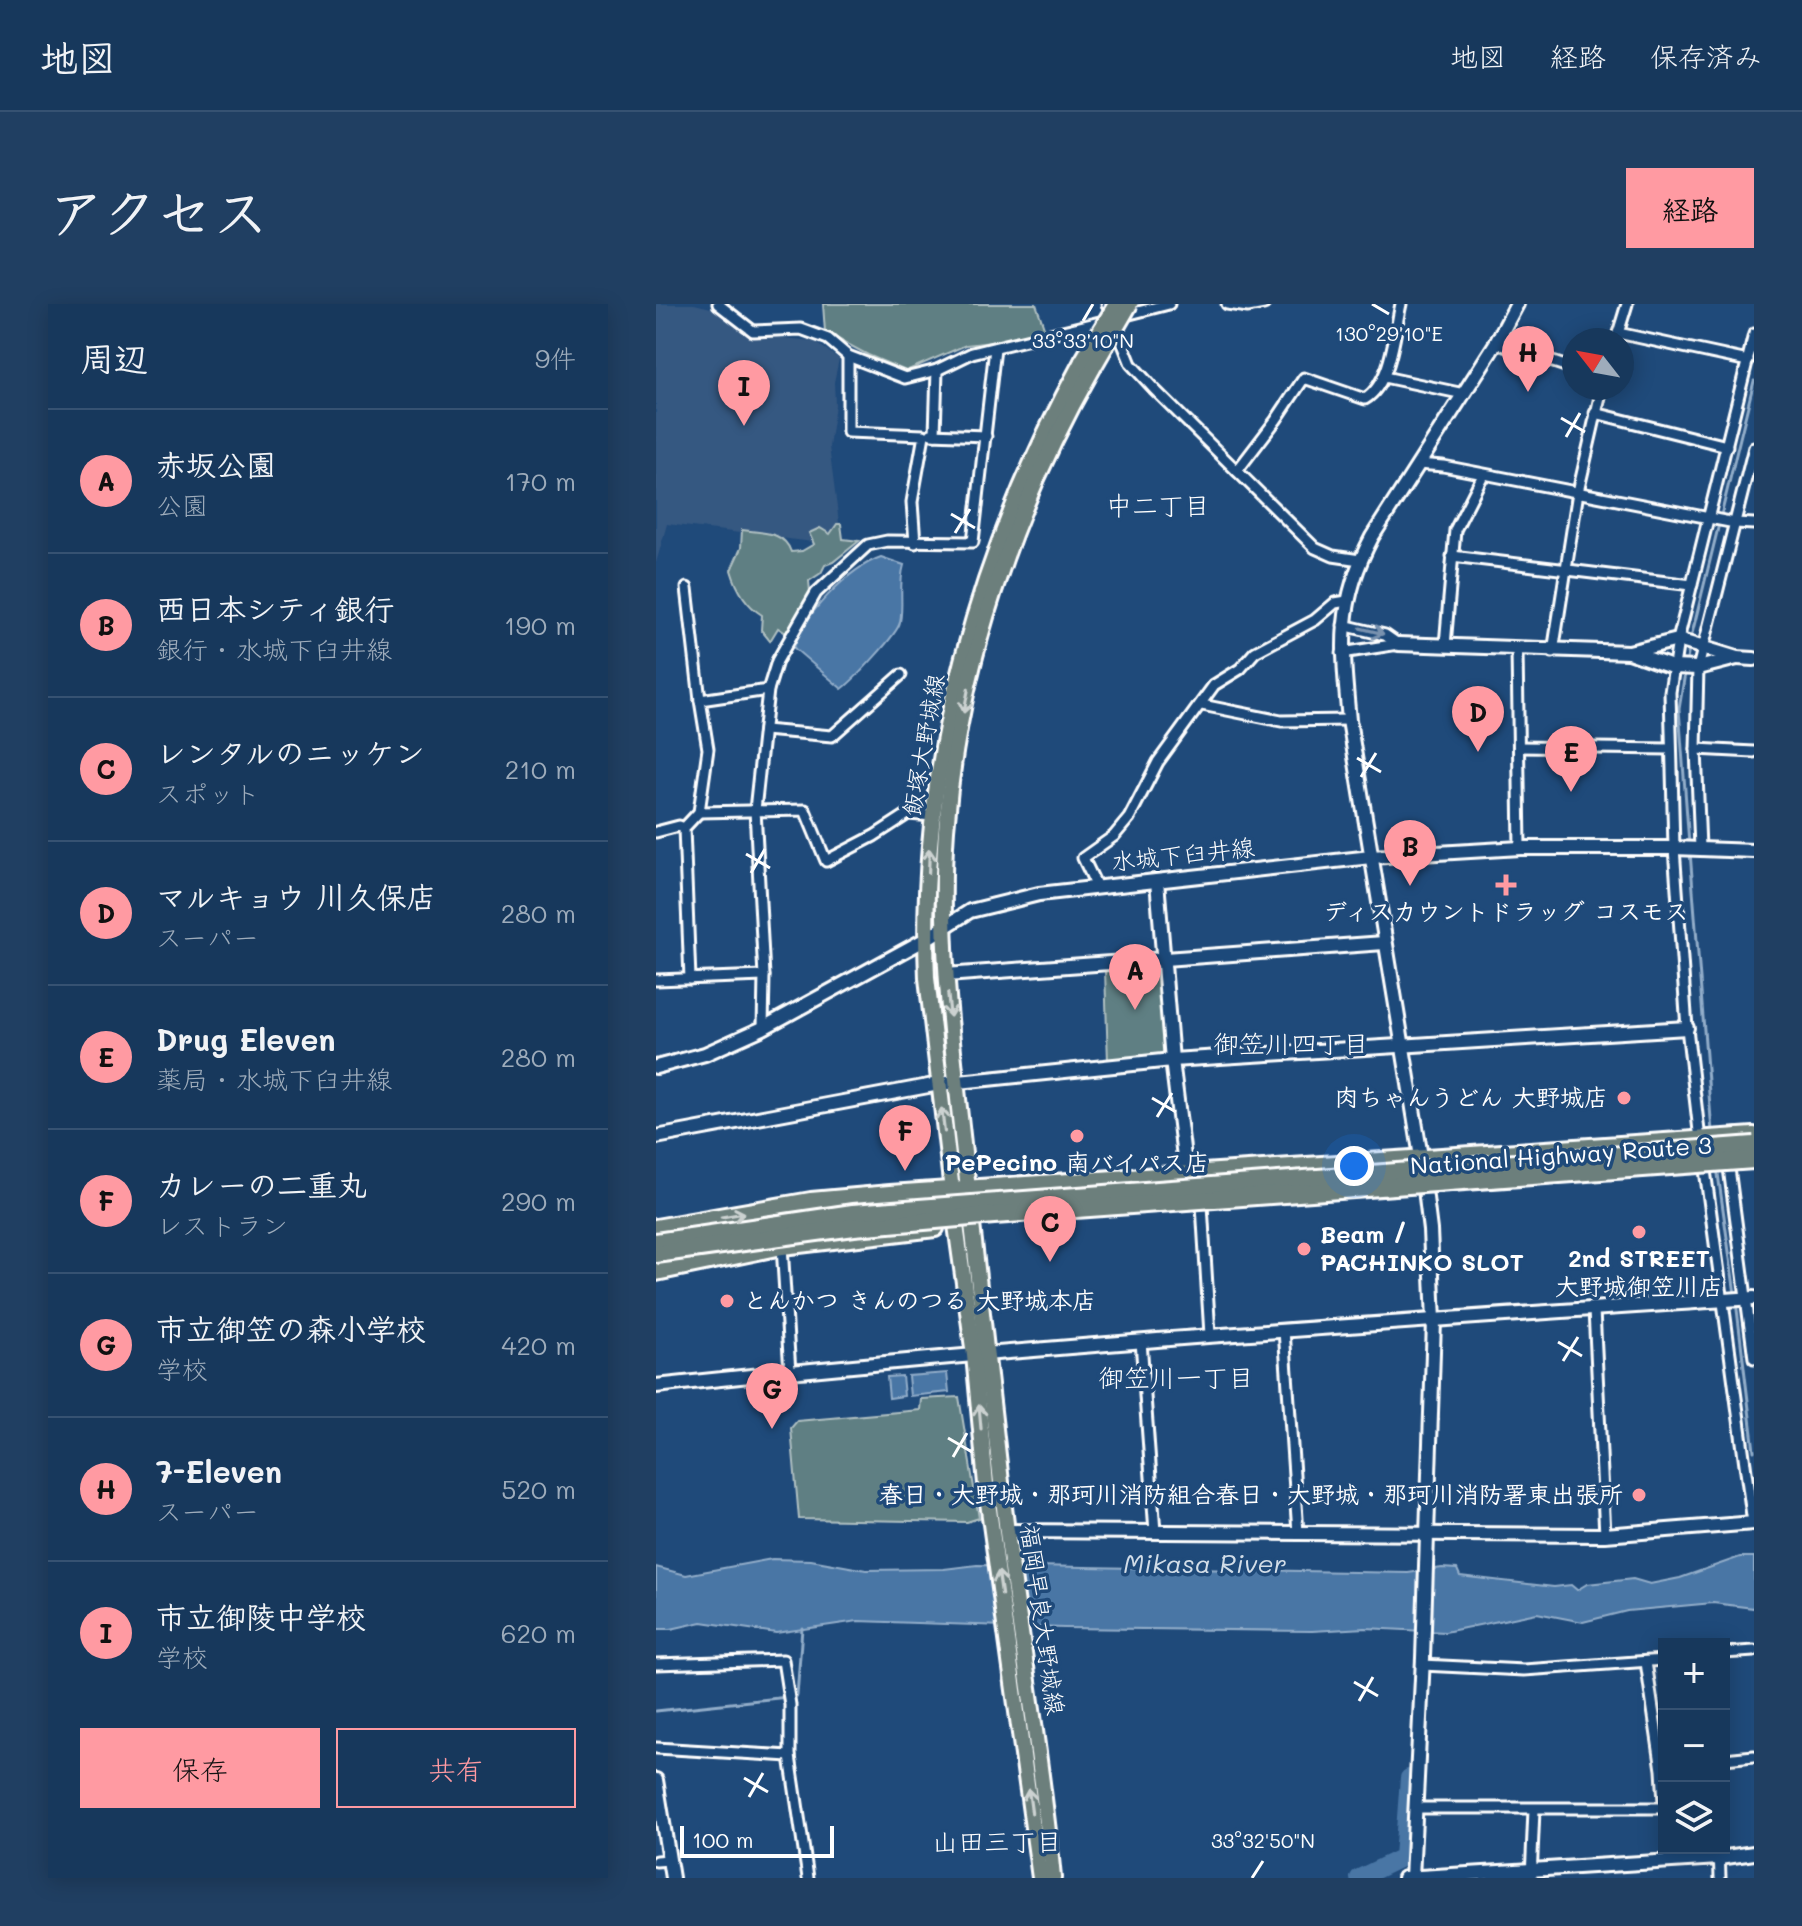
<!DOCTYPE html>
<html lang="ja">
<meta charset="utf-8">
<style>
body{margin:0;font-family:Mali,"Klee One",sans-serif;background:#203f62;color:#f1f3f6}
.controls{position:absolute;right:24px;bottom:24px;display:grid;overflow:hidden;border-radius:0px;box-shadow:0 4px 20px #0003}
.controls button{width:72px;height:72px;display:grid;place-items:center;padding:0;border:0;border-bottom:2px solid #365272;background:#17385c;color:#f1f3f6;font:40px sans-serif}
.compass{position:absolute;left:906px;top:24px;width:72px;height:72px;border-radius:50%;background:#17385c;box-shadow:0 4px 20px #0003;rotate:301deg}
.scale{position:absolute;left:24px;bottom:20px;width:154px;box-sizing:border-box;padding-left:8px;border:4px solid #fff;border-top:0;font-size:22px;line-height:28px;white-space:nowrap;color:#fff;-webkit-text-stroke:6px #1f4a7a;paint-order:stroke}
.you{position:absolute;left:698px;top:862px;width:28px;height:28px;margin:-20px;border:6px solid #fff;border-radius:50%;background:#1a73e8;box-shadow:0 0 0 12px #1a73e833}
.badge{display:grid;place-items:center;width:52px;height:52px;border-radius:50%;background:#ff9aa2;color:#111;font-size:26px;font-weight:700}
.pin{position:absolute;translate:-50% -66px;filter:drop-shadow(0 2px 4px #0008)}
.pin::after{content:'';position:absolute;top:42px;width:28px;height:24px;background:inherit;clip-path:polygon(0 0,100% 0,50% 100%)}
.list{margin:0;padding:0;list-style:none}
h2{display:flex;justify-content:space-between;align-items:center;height:104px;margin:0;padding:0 32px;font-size:34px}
h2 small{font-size:26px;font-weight:400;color:#9eacbb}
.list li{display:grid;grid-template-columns:52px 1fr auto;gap:24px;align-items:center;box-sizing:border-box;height:144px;padding:0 32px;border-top:2px solid #365272}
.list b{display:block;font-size:30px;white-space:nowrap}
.list p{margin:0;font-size:26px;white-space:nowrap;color:#9eacbb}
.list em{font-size:26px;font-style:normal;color:#9eacbb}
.actions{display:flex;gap:16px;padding:24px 32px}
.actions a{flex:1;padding:18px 0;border:2px solid #ff9aa2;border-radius:0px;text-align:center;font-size:28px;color:#ff9aa2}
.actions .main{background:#ff9aa2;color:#111}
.icon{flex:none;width:44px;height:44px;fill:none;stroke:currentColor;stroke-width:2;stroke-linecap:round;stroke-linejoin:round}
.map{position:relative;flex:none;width:1098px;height:1574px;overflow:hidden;border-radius:0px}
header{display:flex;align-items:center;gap:48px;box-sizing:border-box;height:112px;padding:0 40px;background:#17385c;border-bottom:2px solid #365272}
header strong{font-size:38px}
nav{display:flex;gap:44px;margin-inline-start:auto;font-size:28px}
.intro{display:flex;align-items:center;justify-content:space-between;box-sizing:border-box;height:192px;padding:0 48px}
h1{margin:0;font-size:56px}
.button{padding:20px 36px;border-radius:0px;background:#ff9aa2;color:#111;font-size:28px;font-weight:700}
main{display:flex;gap:48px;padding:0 48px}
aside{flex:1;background:#17385c;border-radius:0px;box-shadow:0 4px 20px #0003}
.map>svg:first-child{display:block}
.built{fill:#365881}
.green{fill:#5f7f83;stroke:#afbfc1;stroke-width:2}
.water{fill:#4976a5;stroke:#92adc9;stroke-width:2}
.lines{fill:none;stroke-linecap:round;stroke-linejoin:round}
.stream{stroke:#92adc9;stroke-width:3}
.river{stroke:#4976a5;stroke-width:18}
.street-casing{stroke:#fff;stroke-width:15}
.secondary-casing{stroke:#fff;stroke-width:18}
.primary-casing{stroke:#fff;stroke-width:20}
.highway-casing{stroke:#fff;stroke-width:22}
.street{stroke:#1f4a7a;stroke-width:9}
.secondary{stroke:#1f4a7a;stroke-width:12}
.primary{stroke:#6c7f7c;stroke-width:14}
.highway{stroke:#6c7f7c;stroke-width:16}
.primary-bridge-casing{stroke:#fff;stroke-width:20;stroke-linecap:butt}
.highway-bridge-casing{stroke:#fff;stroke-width:22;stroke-linecap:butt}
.primary-bridge{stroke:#6c7f7c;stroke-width:14}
.highway-bridge{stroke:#6c7f7c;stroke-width:16}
.oneway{stroke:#7992af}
.oneway2{stroke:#ccd2d1}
.ticks{fill:none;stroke:#fff;stroke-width:3}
.poi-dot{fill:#ff9aa2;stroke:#1f4a7a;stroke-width:3}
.labels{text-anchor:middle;stroke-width:7;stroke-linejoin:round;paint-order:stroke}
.street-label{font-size:24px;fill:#fff;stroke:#1f4a7a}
.poi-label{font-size:24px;font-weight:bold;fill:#fff;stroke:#1f4a7a}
.neighbourhood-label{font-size:26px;fill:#fff;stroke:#1f4a7a}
.water-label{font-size:26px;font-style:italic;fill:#d2dde8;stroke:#1f4a7a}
.ticks-label{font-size:20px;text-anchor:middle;fill:#fff;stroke:#1f4a7a;stroke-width:7;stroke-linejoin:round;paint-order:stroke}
</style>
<header>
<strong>地図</strong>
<nav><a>地図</a><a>経路</a><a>保存済み</a></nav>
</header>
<div class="intro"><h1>アクセス</h1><a class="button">経路</a></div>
<main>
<aside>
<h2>周辺<small>9件</small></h2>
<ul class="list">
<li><span class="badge">A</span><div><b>赤坂公園</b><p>公園</p></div><em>170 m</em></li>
<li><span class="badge">B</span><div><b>西日本シティ銀行</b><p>銀行 · 水城下臼井線</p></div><em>190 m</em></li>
<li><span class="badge">C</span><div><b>レンタルのニッケン</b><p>スポット</p></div><em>210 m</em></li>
<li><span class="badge">D</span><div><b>マルキョウ 川久保店</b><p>スーパー</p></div><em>280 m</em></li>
<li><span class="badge">E</span><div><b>Drug Eleven</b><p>薬局 · 水城下臼井線</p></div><em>280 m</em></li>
<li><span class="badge">F</span><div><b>カレーの二重丸</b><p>レストラン</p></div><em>290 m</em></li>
<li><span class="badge">G</span><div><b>市立御笠の森小学校</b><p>学校</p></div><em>420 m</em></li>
<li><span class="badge">H</span><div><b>7-Eleven</b><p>スーパー</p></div><em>520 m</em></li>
<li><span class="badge">I</span><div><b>市立御陵中学校</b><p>学校</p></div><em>620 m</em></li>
</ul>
<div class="actions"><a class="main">保存</a><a>共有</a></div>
</aside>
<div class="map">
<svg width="1098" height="1574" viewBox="0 0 1098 1574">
<rect width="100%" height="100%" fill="#1f4a7a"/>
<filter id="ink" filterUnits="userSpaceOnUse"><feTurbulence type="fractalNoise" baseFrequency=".0125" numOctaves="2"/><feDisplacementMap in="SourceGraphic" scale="16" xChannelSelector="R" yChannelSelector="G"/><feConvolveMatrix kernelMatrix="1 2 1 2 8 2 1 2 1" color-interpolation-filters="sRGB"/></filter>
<g filter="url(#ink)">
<polygon class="built" points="0,0 38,0 55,4 95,31 158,37 183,55 178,78 179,101 173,143 185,234 173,240 11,220 0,259"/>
<g class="green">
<polygon points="167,0 380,0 389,26 345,37 310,41 250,67 212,51 169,28"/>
<path d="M181,220H185L187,235L203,237L177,258L169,261L165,269L153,277L154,288L130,329L122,324L114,337L105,326L106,311C90,301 80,283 75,266L85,244L86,226C106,229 128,227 135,248L146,247L158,240L153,229L164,224L174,230Z"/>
<polygon points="498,661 505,666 509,746 502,754 452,758 449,666"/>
<polygon points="303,1093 323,1214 311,1218 143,1215 135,1124 141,1117 264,1106 265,1095"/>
</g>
<g class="water">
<path d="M225,253L248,261C242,280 248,299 244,318C242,330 198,376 186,385L138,344C146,312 193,264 225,253Z"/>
<polygon points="291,1069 293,1088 254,1092 252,1072"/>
<polygon points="246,1072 248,1092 233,1094 231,1073"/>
<polygon points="1084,1253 1098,1253 1098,1304 1057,1299 971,1307 927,1318 881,1309 789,1328 709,1324 656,1327 408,1324 202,1317 120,1329 46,1318 15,1325 0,1325 0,1263 30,1271 116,1255 155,1256 210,1266 288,1265 321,1261 752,1269 786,1264 801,1265 804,1272 898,1283 915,1281 921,1286 931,1280 977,1275 994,1280 1024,1274"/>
</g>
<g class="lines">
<g class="stream">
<polyline points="1035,334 1098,77"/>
<polyline points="1030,361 1033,345"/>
<polyline points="1029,369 1023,405 1033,540"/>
<polyline points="1034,548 1056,828"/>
<polyline points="1061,863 1079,990"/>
<polyline points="1080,997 1098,1147"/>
<polyline points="0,1407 141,1392 146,1324"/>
</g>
<polyline class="river" points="703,1574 747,1553 753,1474"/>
<g class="street-casing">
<g id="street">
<polyline points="62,0 97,27 145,25 172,35 192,52 249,74 281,66 316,49 452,16"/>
<polyline points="451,0 475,60 498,85 659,244 677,252 704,256"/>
<polyline points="571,0 592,3 608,0"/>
<polyline points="466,12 513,0"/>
<polyline points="962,29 1092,57"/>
<polyline points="960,36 971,0"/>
<polyline points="840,39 918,65"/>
<polyline points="192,52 192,128 268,131 256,198 259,239"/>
<polyline points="728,73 808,90"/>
<polyline points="939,109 1071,142"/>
<polyline points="275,130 330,132"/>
<polyline points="279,130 281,66"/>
<polyline points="762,160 787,162 1079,219 1098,220"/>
<path d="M581,167L620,116L648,74L709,95C736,78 738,30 745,0"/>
<polyline points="796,252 1036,281"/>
<polyline points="31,284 44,396"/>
<polyline points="687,321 729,331 742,340"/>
<polyline points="789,341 799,226 827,171"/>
<polyline points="861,346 864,544"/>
<polyline points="897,348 922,188 946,84"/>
<polyline points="686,349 742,340"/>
<polyline points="546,401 625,417 693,416"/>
<polyline points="108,426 176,432 245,371"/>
<polyline points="863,443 1014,445"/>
<polyline points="1040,445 1098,448"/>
<polyline points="43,508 149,506 170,557 218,532 252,510 277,512"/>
<polyline points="28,524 34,675"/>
<polyline points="0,528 23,522 28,524 43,508 52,445 44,396 112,386"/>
<polyline points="1044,544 1040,445 1042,364 1098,143"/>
<polyline points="441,583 427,554 458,532 473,514 502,458 558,381 584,365 599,348 659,316 679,299 691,297"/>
<polyline points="0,676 108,672"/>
<polyline points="107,724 108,672 99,506 112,386 121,357 160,289 212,241 231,237 317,238 339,44"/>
<polyline points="1044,836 1031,724 1018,544 1014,388 1022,336 1098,30"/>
<polyline points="1073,864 1098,1054"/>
<polyline points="1049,866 1097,1219"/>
<polyline points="546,901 554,1031"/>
<polyline points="126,942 134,1068"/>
<polyline points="938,1006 949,1231"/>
<polyline points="628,1026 642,1229"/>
<polyline points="485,1037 499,1228"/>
<polyline points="1068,1349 1098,1347"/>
<polyline points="990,1358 1006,1466 1008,1498"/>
<polyline points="0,1360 127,1356 134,1401 134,1452 152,1574"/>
<polyline points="766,1361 868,1366 1008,1356"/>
<polyline points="0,1444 134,1452"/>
<polyline points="1068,1455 1098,1452"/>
<polyline points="759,1504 1008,1504"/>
<polyline points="1013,1544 1015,1557"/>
<polyline points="1063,1544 1064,1574"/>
<polyline points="0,1557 13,1556"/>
<polyline points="875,1574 878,1506"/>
</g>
</g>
<g class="secondary-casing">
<g id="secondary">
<polyline points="742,340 973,348 1022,336 1081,354 1098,355"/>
<polyline points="973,348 1016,363 1042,364 1081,354"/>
<polyline points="501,577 516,756 530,869"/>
<polyline points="290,671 728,639"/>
<polyline points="0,763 49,750 107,724 270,635 314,607 383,590 715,553 864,544 1018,544 1098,547"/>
<polyline points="0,833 283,780 516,756 1031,724"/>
<path d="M0,1082C365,1042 732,1019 1098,994"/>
<polyline points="351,1227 949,1231 1098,1219"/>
<polyline points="0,1476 16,1574"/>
<polyline points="748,1574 1063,1554 1098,1549"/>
<path d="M756,1574L767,1354L778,1017L774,926L765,853L693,416C686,344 681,299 716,233L840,39L861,0"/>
</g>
</g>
<g class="primary-casing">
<g id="primary">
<path d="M384,1574L331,1191L318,1051L300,921L271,674C262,457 323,246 426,57"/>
<path d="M397,1574C386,1458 366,1344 351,1228C336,1105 322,982 309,858C297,748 282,637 290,526C302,365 357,204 437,64"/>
</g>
</g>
<g class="highway-casing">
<g id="highway">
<polyline points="0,924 155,897 234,890 1098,832"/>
<polyline points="0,968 126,942 279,924"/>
</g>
</g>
<use href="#street" class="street"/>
<use href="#secondary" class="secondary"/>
<use href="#primary" class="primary"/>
<use href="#highway" class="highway"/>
<g class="primary-bridge-casing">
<g id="primary-bridge">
<polyline points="426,57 460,0"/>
<polyline points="437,64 474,0"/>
</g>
</g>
<g class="highway-bridge-casing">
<g id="highway-bridge">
<polyline points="0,938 197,909 1098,841"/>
<polyline points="0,950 198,923 338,911 1098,856"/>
</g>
</g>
<use href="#primary-bridge" class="primary-bridge"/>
<use href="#highway-bridge" class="highway-bridge"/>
</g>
<defs><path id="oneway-shaft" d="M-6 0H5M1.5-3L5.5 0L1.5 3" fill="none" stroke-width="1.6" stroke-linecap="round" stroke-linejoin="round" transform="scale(2)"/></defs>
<use class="oneway" href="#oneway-shaft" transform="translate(716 327) rotate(14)"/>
<g class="oneway2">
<use href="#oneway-shaft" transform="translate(310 397) rotate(101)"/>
<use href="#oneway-shaft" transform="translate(273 557) rotate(-88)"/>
<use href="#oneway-shaft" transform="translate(293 701) rotate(84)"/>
<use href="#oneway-shaft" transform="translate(287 816) rotate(-97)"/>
<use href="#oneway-shaft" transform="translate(77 911) rotate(-10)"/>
<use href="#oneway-shaft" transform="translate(324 1113) rotate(-95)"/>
<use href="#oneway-shaft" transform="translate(344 1279) rotate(-98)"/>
<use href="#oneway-shaft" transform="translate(374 1497) rotate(-98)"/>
</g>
</g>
<path class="ticks" d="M716,0L733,10M427,17L437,0M905,114L929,128M910,133L924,109M295,210L319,224M299,229L314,205M701,454L725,468M705,473L720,449M90,550L114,564M95,569L109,545M496,794L520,808M501,813L516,789M902,1038L926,1052M907,1057L922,1033M292,1134L316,1148M297,1153L311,1129M698,1378L722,1392M703,1397L717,1373M88,1474L112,1488M93,1493L107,1469M596,1574L607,1557"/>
<g class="poi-dot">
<path d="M846 569h8v8h8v8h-8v8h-8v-8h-8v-8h8z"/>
<circle cx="968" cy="794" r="8"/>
<circle cx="421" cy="832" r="8"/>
<circle cx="983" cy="928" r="8"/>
<circle cx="648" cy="945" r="8"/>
<circle cx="71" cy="997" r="8"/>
<circle cx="983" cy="1191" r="8"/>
</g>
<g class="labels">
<g class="street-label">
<text transform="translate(268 441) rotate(-80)" y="8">飯塚大野城線</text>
<text transform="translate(527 551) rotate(-6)" y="8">水城下臼井線</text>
<text transform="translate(905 852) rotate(-4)" y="8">National Highway Route 3</text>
<text transform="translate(386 1316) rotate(82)" y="8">福岡早良大野城線</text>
</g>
<g class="poi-label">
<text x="850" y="616">ディスカウントドラッグ コスモス</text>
<text x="952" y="802" text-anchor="end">肉ちゃんうどん 大野城店</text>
<text x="421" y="867">PePecino 南バイパス店</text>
<text x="664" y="939" text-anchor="start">Beam /<tspan x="664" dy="28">PACHINKO SLOT</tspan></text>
<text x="983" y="963">2nd STREET<tspan x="983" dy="28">大野城御笠川店</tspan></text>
<text x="87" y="1005" text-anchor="start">とんかつ きんのつる 大野城本店</text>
<text x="967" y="1199" text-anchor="end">春日・大野城・那珂川消防組合春日・大野城・那珂川消防署東出張所</text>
</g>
<g class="neighbourhood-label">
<text x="502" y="211">中二丁目</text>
<text x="635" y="749">御笠川四丁目</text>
<text x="520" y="1083">御笠川一丁目</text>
<text x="341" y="1547">山田三丁目</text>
</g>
<g class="water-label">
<text x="549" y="1269">Mikasa River</text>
</g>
</g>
<g class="ticks-label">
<text x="733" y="37">130°29'10"E</text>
<text x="427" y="44">33°33'10"N</text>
<text x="607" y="1544">33°32'50"N</text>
</g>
</svg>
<div class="controls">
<button>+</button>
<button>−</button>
<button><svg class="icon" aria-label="layers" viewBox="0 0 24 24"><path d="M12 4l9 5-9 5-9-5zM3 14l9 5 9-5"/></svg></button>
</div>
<svg class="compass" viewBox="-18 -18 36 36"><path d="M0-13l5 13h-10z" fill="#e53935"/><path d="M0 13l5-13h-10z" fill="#9eacbb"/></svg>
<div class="scale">100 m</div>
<div class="you"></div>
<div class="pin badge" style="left:479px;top:706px">A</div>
<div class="pin badge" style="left:754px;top:582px">B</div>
<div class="pin badge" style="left:394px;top:958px">C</div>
<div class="pin badge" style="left:822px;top:448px">D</div>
<div class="pin badge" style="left:915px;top:488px">E</div>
<div class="pin badge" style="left:249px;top:867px">F</div>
<div class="pin badge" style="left:116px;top:1125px">G</div>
<div class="pin badge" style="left:872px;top:88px">H</div>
<div class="pin badge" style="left:88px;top:122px">I</div>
</div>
</main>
